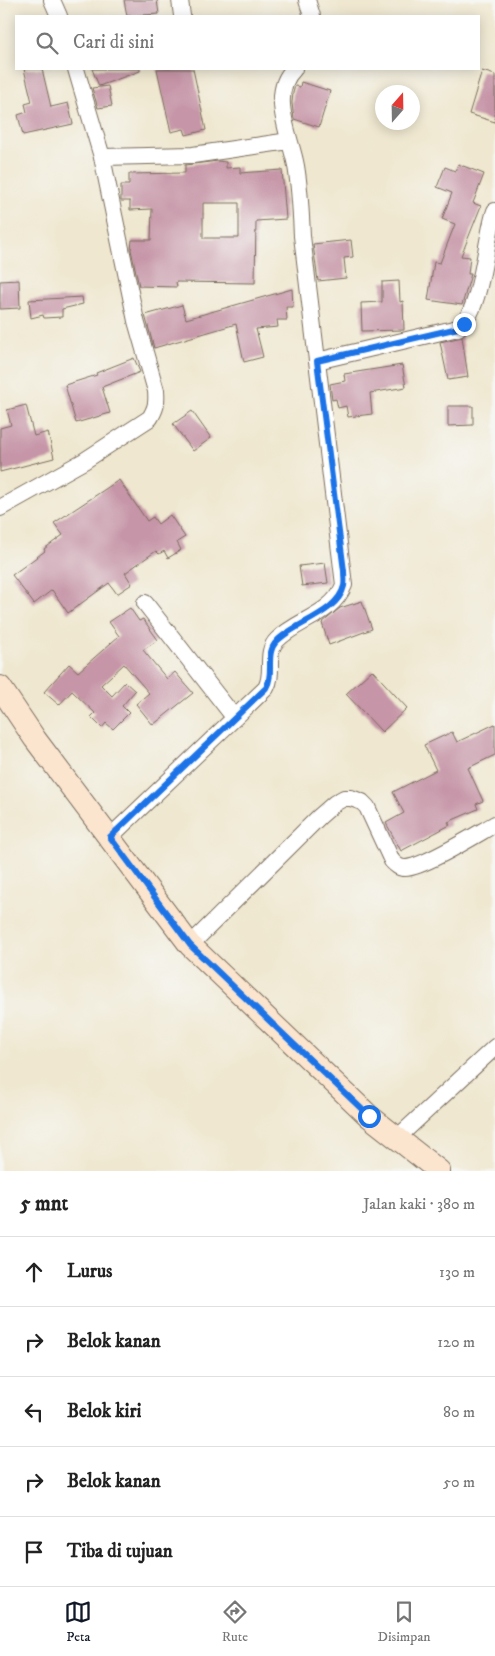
<!DOCTYPE html>
<html lang="id">
<head>
<meta charset="utf-8">
<style>
  body { margin:0; font-family:"IM FELL DW Pica",serif; background:#f6f6f6; color:#222 }
  .compass { position:absolute; left:375px; top:85px; width:45px; height:45px; border-radius:50%; background:#fff; box-shadow:0 2px 12px #0003; rotate:20deg }
  .stop { position:absolute; width:15px; height:15px; margin:-11px; border:4px solid #1a73e8; border-radius:50%; background:#fff }
  .stop.end { background:#1a73e8; border-color:#fff; box-shadow:0 1px 5px #0008 }
  .list { margin:0; padding:0; list-style:none }
  h2 { display:flex; justify-content:space-between; align-items:center; height:65px; margin:0; padding:0 20px; font-size:21px }
  h2 small { font-size:16px; font-weight:400; color:#767676 }
  .list li { display:grid; grid-template-columns:32px 1fr auto; gap:15px; align-items:center; box-sizing:border-box; height:70px; padding:0 20px; border-top:1px solid #e0e0e0 }
  .list b { display:block; font-size:19px; white-space:nowrap }
  .list em { font-size:16px; font-style:normal; color:#767676 }
  .icon { flex:none; width:28px; height:28px; fill:none; stroke:currentColor; stroke-width:2; stroke-linecap:round; stroke-linejoin:round }
  .map { position:relative; flex:none; width:495px; height:1171px; overflow:hidden }
  .search { position:absolute; background:#fff; box-shadow:0 2px 12px #0003; left:15px; right:15px; top:15px; height:55px; display:flex; align-items:center; gap:12px; box-sizing:border-box; padding:0 18px; border-radius:0px; color:#767676; font-size:19px }
  .sheet { height:415px; background:#fff }
  nav { display:flex; justify-content:space-around; align-items:center; box-sizing:border-box; height:70px; border-top:1px solid #e0e0e0; background:#fff; font-size:14px; color:#767676 }
  nav a { display:grid; justify-items:center; gap:2px }
  nav .on { color:#111827 }
  .map>svg:first-child { display:block }
  .building { fill:#c695a7; fill-rule:evenodd }
  .lines { fill:none; stroke-linecap:round; stroke-linejoin:round }
  .street-casing { stroke:#7a6c5c; stroke-width:18 }
  .secondary-casing { stroke:#7a6c5c; stroke-width:24 }
  .street { stroke:#fff; stroke-width:16 }
  .secondary { stroke:#fbe5cf; stroke-width:22 }
  .route { stroke:#1a73e8; stroke-width:6 }
</style>
</head>
<body>
<div class="map">
<svg width="495" height="1171" viewBox="0 0 495 1171">
  <rect width="100%" height="100%" fill="#f6f6f2"/>
  <filter id="ink" filterUnits="userSpaceOnUse"><feTurbulence type="fractalNoise" baseFrequency=".02" numOctaves="2"/><feDisplacementMap in="SourceGraphic" scale="10" xChannelSelector="R" yChannelSelector="G"/><feConvolveMatrix kernelMatrix="1 2 1 2 8 2 1 2 1" color-interpolation-filters="sRGB"/></filter>
  <filter id="wash" filterUnits="userSpaceOnUse"><feTurbulence type="fractalNoise" baseFrequency=".0096" numOctaves="4" result="noise"/><feDisplacementMap in="SourceGraphic" scale="20" xChannelSelector="R" yChannelSelector="G"/><feGaussianBlur stdDeviation="1.12" result="paint"/><feColorMatrix in="noise" values="0 0 0 0 0 0 0 0 0 0 0 0 0 0 0 0 0 1.4 0 .05"/><feComposite in="paint" operator="in"/></filter>
  <g filter="url(#wash)">
    <rect width="100%" height="100%" fill="#efe7cf"/>
    <g id="blocks">
      <g class="building">
        <path d="M124,0H157L159,14L127,16Z"/>
        <path d="M24,69H42L51,107L68,103L73,124L23,135L18,115L27,112L25,104L32,102Z"/>
        <path d="M92,69H140V71L99,86Z"/>
        <path d="M157,69H193L206,130L186,135L184,129L171,132Z"/>
        <path d="M482,71L495,75V122L469,114Z"/>
        <path d="M301,82L330,91L319,127L294,119L292,103L293,93L295,86L300,87Z"/>
        <path d="M108,86L112,106L98,108L92,88Z"/>
        <path d="M218,161L226,162V168L240,167V173L282,170L286,219L256,221L255,283L176,282L177,287L139,286L131,250L132,240H151L152,209L130,210V201H121V185H129V174L185,173V165ZM203,203H239V238H203Z"/>
        <path d="M458,164L484,174L473,203L481,206L461,256L470,257L468,274H471L462,305L428,300L434,262L440,263L455,224L442,219L452,193L437,187L445,167L455,171Z"/>
        <path d="M351,240L353,257L344,258L346,278L318,281L313,244Z"/>
        <path d="M19,280L20,308L0,309V281Z"/>
        <path d="M399,281L400,302L403,301L404,330L362,331L361,303L382,302V282Z"/>
        <path d="M292,289L293,307H286L287,320H277L278,327L256,329L263,357L244,362L236,324L154,348L145,315L182,305L186,319Z"/>
        <path d="M82,297L83,304L62,309V317L44,318L43,315L31,318L29,300Z"/>
        <path d="M462,337L468,377L448,380L440,342Z"/>
        <path d="M134,358L140,372L102,387L110,413L76,423L65,385L97,375L96,373Z"/>
        <path d="M402,365L406,387L370,393L372,414L348,417L346,406L338,408L336,399L332,400L330,384L345,381L344,374Z"/>
        <path d="M26,405L34,436L48,432L54,458L0,472V428L11,425L7,410Z"/>
        <path d="M448,406H473V425L448,426Z"/>
        <path d="M192,411L211,438L193,451L173,424Z"/>
        <path d="M119,480L147,521L153,517L158,524L170,515L185,537L177,542L181,550L168,558L164,551L159,554L156,551L125,573L132,584L117,594L109,583L68,613L52,590L34,604L12,575L45,551L44,549L63,535L54,523Z"/>
        <path d="M325,563L328,583L302,586L299,566Z"/>
        <path d="M362,601L372,629L329,645L322,623L340,608Z"/>
        <path d="M130,608L139,621L143,619L158,640L143,650L167,679L175,672L193,693L153,725L136,704L149,693L124,664L101,685L112,696L125,682L135,691L122,706L129,713L113,729L106,723L102,728L91,717L95,713L72,691L59,705L44,692L69,664L78,672L119,636L109,622Z"/>
        <path d="M372,670L407,708L382,732L346,694Z"/>
        <path d="M495,724V755L468,768L483,801L476,804L478,809L448,822L450,825L401,851L386,823L404,813L393,792L436,770L424,745L452,732L457,742Z"/>
      </g>
    </g>
  </g>
  <g filter="url(#ink)">
    <use href="#blocks" fill-opacity="0" stroke="#7a6c5c" stroke-width="1"/>
    <g class="lines">
      <g class="street-casing">
        <g id="street">
          <path d="M52,0L59,16"/>
          <path d="M180,0L182,16"/>
          <path d="M307,0L312,16"/>
          <path d="M102,157L193,155L289,141"/>
          <path d="M317,361L458,328C482,313 485,239 495,211"/>
          <path d="M0,508L84,461L150,418C156,408 157,403 156,391L136,321L102,157L76,69"/>
          <path d="M145,603L234,717"/>
          <path d="M110,837L266,688C275,672 264,653 277,640C298,619 332,615 344,585L302,236C301,213 300,189 296,166C291,137 268,94 294,69"/>
          <path d="M190,945L319,817L335,803L344,798H351L362,802L367,807L392,861C396,865 399,868 405,868C423,868 477,834 495,824"/>
          <path d="M397,1138L495,1047"/>
        </g>
      </g>
      <g class="secondary-casing">
        <path id="secondary" d="M0,687L35,739L190,945L369,1116L439,1171"/>
      </g>
      <use href="#street" class="street"/>
      <use href="#secondary" class="secondary"/>
    </g>
  </g>
  <g class="lines" filter="url(#ink)">
    <path class="route" d="M369,1116L190,945L110,837L266,688C275,673 264,654 277,641C294,623 338,613 344,586C345,582 344,576 344,571L317,361L458,328L464,324"/>
  </g>
</svg>
<svg class="compass" viewBox="-18 -18 36 36"><path d="M0-13l5 13h-10z" fill="#e53935"/><path d="M0 13l5-13h-10z" fill="#767676"/></svg>
<div class="stop" style="left:369px;top:1116px"></div>
<div class="stop end" style="left:464px;top:324px"></div>
<div class="search"><svg class="icon" aria-label="search" viewBox="0 0 24 24"><circle cx="10" cy="10" r="6"/><path d="M15 15l6 6"/></svg>Cari di sini</div>
</div>
<section class="sheet">
<h2>5 mnt<small>Jalan kaki · 380 m</small></h2>
<ul class="list">
<li><svg class="icon" aria-label="ahead" viewBox="0 0 24 24"><path d="M12 20V5M6 11l6-6 6 6"/></svg><div><b>Lurus</b></div><em>130 m</em></li>
<li><svg class="icon" aria-label="right" viewBox="0 0 24 24"><path d="M7 20v-9h11M14 6l5 5-5 5"/></svg><div><b>Belok kanan</b></div><em>120 m</em></li>
<li><svg class="icon" aria-label="left" viewBox="0 0 24 24"><path d="M17 20v-9H6M10 6l-5 5 5 5"/></svg><div><b>Belok kiri</b></div><em>80 m</em></li>
<li><svg class="icon" aria-label="right" viewBox="0 0 24 24"><path d="M7 20v-9h11M14 6l5 5-5 5"/></svg><div><b>Belok kanan</b></div><em>50 m</em></li>
<li><svg class="icon" aria-label="arrive" viewBox="0 0 24 24"><path d="M6 21V4h12l-3 4 3 4H6"/></svg><div><b>Tiba di tujuan</b></div></li>
</ul>
</section>
<nav>
<a class="on"><svg class="icon" aria-label="map" viewBox="0 0 24 24"><path d="M3 6l6-2 6 2 6-2v14l-6 2-6-2-6 2zM9 4v14M15 6v14"/></svg>Peta</a>
<a><svg class="icon" aria-label="directions" viewBox="0 0 24 24"><path d="M12 3l9 9-9 9-9-9zM9 14v-3h6M13 9l2 2-2 2"/></svg>Rute</a>
<a><svg class="icon" aria-label="saved" viewBox="0 0 24 24"><path d="M7 4h10v16l-5-4-5 4z"/></svg>Disimpan</a>
</nav>
</body>
</html>
